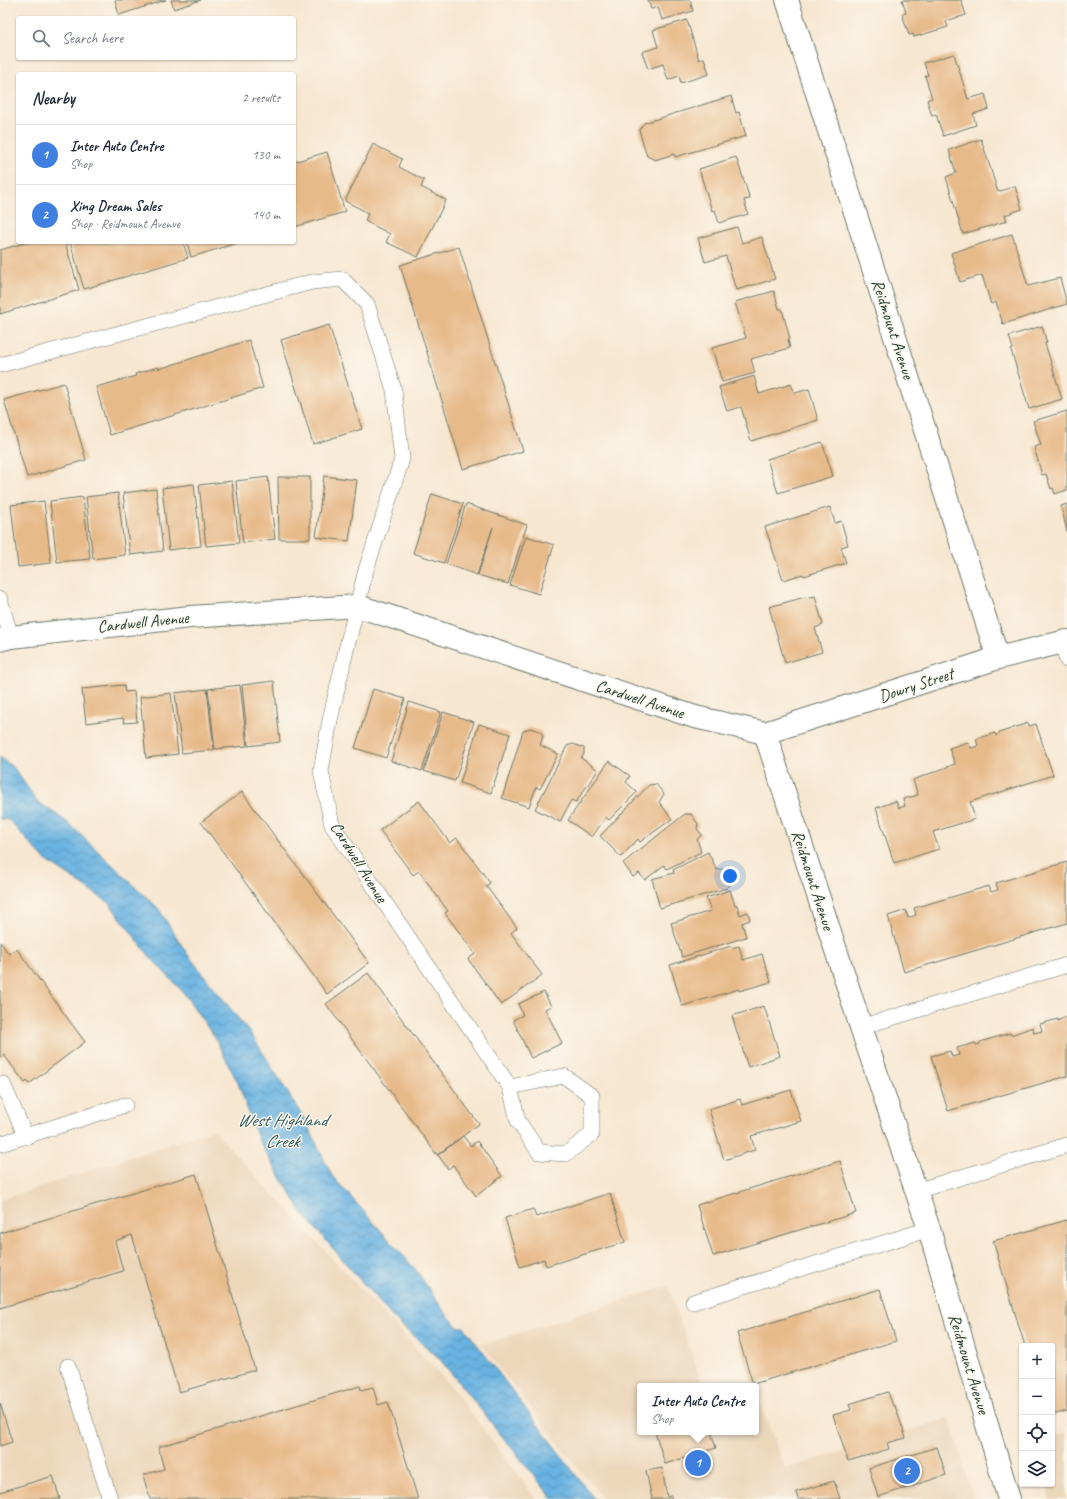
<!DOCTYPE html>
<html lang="en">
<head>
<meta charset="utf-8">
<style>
  body { margin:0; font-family:Caveat,sans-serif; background:#f6f6f7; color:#1f2937 }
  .controls { position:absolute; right:12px; bottom:12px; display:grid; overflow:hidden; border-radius:4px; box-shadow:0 1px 3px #0004 }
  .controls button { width:36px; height:36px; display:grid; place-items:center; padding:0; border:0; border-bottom:1px solid #e0e1e3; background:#fff; color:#1f2937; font:20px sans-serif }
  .you { position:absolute; left:730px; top:876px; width:14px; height:14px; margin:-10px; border:3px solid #fff; border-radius:50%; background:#1a73e8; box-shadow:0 0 0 6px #1a73e833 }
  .badge { display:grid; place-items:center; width:26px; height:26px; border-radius:50%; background:#b5179e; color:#fff; font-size:13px; font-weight:700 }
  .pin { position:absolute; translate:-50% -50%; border:2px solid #fff; box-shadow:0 1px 4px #0006 }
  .popup { position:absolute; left:637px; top:1383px; width:122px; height:52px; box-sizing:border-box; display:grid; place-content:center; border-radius:4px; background:#fff; filter:drop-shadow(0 1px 3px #0005); font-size:13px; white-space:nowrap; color:#747a83 }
  .popup b { font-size:15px; color:#1f2937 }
  .popup::after { content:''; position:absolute; left:50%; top:100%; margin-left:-8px; border:8px solid transparent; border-top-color:#fff }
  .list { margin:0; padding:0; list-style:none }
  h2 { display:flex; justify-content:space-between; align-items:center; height:52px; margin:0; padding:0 16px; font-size:17px }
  h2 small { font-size:13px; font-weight:400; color:#747a83 }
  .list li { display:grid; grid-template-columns:26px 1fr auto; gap:12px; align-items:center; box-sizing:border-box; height:60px; padding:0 16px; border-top:1px solid #e0e1e3 }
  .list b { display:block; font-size:15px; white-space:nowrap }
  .list p { margin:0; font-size:13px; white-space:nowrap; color:#747a83 }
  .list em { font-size:13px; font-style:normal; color:#747a83 }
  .icon { flex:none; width:22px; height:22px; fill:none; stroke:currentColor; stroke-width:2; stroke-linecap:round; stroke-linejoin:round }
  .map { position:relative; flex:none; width:1067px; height:1499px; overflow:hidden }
  .search { position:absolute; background:#fff; box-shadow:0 1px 3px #0004; left:16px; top:16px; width:280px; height:44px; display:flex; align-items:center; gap:10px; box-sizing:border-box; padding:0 14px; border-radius:4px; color:#747a83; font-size:15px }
  .panel { position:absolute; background:#fff; box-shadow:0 1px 3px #0004; left:16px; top:72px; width:280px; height:172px; border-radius:4px }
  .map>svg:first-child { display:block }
  .built { fill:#edd7bb }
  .water { fill:url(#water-waves); stroke:#44788a }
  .building { fill:#e7ba89 }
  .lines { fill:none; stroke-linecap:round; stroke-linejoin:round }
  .service-casing { stroke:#6b786b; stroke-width:16 }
  .minor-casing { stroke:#6b786b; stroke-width:24 }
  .service { stroke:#fff; stroke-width:15 }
  .minor { stroke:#fff; stroke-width:22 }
  .labels { text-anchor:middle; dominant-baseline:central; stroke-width:3; stroke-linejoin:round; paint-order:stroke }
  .street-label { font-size:17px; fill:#1f3d34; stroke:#fbf7ec }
  .water-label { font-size:18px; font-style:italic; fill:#325a5f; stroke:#fbf7ec }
</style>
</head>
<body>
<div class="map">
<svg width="1067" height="1499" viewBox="0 0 1067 1499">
  <defs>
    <pattern id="water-waves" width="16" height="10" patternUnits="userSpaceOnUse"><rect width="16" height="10" fill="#69b2e1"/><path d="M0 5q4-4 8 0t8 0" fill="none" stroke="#5692b7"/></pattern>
  </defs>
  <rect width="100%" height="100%" fill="#fbf7ec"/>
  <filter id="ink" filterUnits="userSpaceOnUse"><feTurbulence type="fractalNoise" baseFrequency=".025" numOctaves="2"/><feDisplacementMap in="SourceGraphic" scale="8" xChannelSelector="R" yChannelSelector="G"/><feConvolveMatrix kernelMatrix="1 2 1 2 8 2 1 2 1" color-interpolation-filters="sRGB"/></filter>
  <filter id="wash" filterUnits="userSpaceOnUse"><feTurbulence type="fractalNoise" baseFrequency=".012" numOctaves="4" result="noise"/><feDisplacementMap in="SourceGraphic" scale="16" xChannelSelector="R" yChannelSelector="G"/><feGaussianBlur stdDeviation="0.9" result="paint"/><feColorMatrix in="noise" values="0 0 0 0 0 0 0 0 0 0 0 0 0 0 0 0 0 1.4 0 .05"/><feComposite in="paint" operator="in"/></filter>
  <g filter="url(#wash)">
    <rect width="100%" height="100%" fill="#f7e7d1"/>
    <g class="built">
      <path d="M213,1130L450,1385L536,1499H0V1200Z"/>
      <path d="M668,1286L703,1386H640V1432H756V1406L761,1405L785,1469L949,1418L974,1499H603L481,1345Z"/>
      <path d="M1067,1433V1499H1051L1046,1484H1052V1437Z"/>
    </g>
    <path class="water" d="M0,757L14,768L37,801L67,822L158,908L188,955L253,1037L306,1122L332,1176L416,1270L443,1310L458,1327H464L594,1499H553L438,1357L395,1320L303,1214L259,1141L238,1083L215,1038L183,992L150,957L109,903L44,859L9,820L0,819Z"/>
    <g id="blocks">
      <g class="building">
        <path d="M115,0H166L119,15Z"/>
        <path d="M171,0H201L174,9Z"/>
        <path d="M648,0H690L693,11L662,20L658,7L651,9Z"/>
        <path d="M902,0H961L966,15L946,21L948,27L914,37L913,34L909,35L902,14L906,13Z"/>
        <path d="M687,20L699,60L704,58L709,74L681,83L679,76L668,80L663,64L648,69L642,52L658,47L653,30Z"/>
        <path d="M954,54L968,99L985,94L989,109L973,114L976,125L943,136L936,114L932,116L927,100L932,98L925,76L928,75L924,63Z"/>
        <path d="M731,96L736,113L739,112L746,136L675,157L674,154L655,160L647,156L639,130L644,123Z"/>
        <path d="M981,139L998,192L1015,186L1022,209L1005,215L1007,221L963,234L946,177L956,173L949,150Z"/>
        <path d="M373,144L402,159L399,167L424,180L421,187L446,200L418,257L386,242L390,234L365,221L368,213L345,201Z"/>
        <path d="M327,152L345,212L294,227V162Z"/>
        <path d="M736,157L750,199L744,200L748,214L719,223L715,210L712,211L699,169Z"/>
        <path d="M737,227L742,243L762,237L775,279L736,290L726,256L705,262L698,238Z"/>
        <path d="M1012,234L1028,286L1060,278L1067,304L1003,324L996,302L991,304L982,275L960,282L951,253Z"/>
        <path d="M28,242H65L79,290L0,314V250Z"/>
        <path d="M70,242H183L188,258L84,289Z"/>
        <path d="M187,242H241L191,257Z"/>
        <path d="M459,247L523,451L463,469L400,265Z"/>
        <path d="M774,291L779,309H782L790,339H788L790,348L751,359L755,373L722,382L712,348L746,338L735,302Z"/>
        <path d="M329,325L362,429L313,444L281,340Z"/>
        <path d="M1042,326L1047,343H1045L1062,399L1029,409L1011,350L1013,349L1009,336Z"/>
        <path d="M249,340L263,388L110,435L96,387L136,376L135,374L158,367L159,369Z"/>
        <path d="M754,376L759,394L791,384L795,393L809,389L818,420L751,441L741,407L727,411L719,387Z"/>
        <path d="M64,383L86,460L27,477L4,400Z"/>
        <path d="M1067,411V490L1055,494L1053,488L1051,489L1046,474L1042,475L1034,447L1041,445L1033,421Z"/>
        <path d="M822,442L833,476L778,493L767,459Z"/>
        <path d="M324,476L357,480L349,541L316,537Z"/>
        <path d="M268,477L275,539L243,543L236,481Z"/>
        <path d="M278,477H310V539H279Z"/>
        <path d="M232,481L239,543L206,546L199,485Z"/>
        <path d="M194,484L201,546L169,550L162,488Z"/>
        <path d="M156,489L163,551L130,555L123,493Z"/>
        <path d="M118,493L125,555L93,559L86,497Z"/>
        <path d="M432,494L463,504L444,563L413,553Z"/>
        <path d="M83,497L90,559L57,562L50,501Z"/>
        <path d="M44,501L51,563L18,567L11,505Z"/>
        <path d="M466,504L527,525L508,584L478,575L493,527L477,575L446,564Z"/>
        <path d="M1067,504V532L1061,506Z"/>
        <path d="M830,507L835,523L841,521L848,545L841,547L846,563L804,576L803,574L783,580L765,527Z"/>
        <path d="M526,536L554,545L539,594L510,585Z"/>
        <path d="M815,596L823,625L815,628L822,652L785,663L769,607L805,597V598Z"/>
        <path d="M274,681L280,742L248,746L242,685Z"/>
        <path d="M124,685L125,692L134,691L137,722L124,723L123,718L86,723L82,689Z"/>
        <path d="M240,685L247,746L215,749L208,689Z"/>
        <path d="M207,689L214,750L182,753L175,693Z"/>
        <path d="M373,689L405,699L386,758L355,748Z"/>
        <path d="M171,693L178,754L146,758L140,697Z"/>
        <path d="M409,702L441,712L422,771L391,761Z"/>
        <path d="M443,712L474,722L455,781L424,771Z"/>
        <path d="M1028,723L1029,726L1036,724L1053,775L970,802L975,819L933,832L939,849L894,863L876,808L896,801L899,808L905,806L903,799L918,795L913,780L955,764L949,748L968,742L971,748L978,746L976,739L995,733L996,736L999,733Z"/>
        <path d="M479,724L510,734L491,793L460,783Z"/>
        <path d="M530,728L540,731L543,736L540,745L558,754L540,789L536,787L529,807L502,798L523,731Z"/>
        <path d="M573,744L584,748V754L581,758L598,770L576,802L571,800L560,822L535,809L567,746Z"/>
        <path d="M609,761L630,776L626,782L637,792L609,820L606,817L592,837L568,820Z"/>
        <path d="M656,784L664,794L659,802L672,819L640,842L638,839L621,857L600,836L649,785Z"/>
        <path d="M242,792L369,963L327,994L201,822Z"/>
        <path d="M419,801L450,843L457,838L490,883L486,886L517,928L511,933L542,975L501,1005L468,959L475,954L445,913L448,911L419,871L413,875L380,830Z"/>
        <path d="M685,814H691L698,824L697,829L702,835L697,839L701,852L667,869L664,865L645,880L639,873L633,877L623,863Z"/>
        <path d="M708,852L717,870L722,869L728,871L732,883L727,888L660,908L652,879L674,873L673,870Z"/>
        <path d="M1067,862V923L904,972L888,916L906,910L908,918L916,915L914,908L989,886L991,892L998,890L996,883Z"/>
        <path d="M730,890L735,905H737L740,915L748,912L750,920L742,923L746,937L682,957L671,923L711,911L706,898Z"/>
        <path d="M0,942L9,954L16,948L85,1042L29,1084L27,1081L25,1083L4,1055L0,1058Z"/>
        <path d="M731,946L732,948L739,946L743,960L762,954L771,982L739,991V989L682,1006L670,965Z"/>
        <path d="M368,973L479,1124L437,1155L326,1004Z"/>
        <path d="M544,992L551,1006L545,1009L562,1043L531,1058L513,1020L523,1015L518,1004Z"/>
        <path d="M764,1006L780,1056L748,1067L732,1016Z"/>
        <path d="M1067,1016V1076L948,1111L931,1056L950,1051L952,1057L959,1055L957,1048L975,1043L976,1045L980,1044V1042L1010,1033L1011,1035L1033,1027L1034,1033L1042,1031L1040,1024L1058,1019V1021Z"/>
        <path d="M791,1090L801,1121L751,1136L755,1150L724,1160L709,1109L740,1099L742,1105Z"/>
        <path d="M463,1136L471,1146L477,1141L502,1176L476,1196L453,1165L448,1169L438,1155Z"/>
        <path d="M840,1161L856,1213L713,1256L697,1205Z"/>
        <path d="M196,1174L255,1370L179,1392L132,1235L115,1241L123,1271L0,1308V1233Z"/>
        <path d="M610,1193L625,1242L546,1266L544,1259L520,1267L505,1218L533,1209L536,1217Z"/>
        <path d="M1067,1220V1411L1052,1415V1346H1025L993,1241Z"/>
        <path d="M880,1289L896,1341L753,1384L737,1333Z"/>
        <path d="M360,1386L361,1390L373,1387L378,1405L388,1402L418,1499H150L143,1475L164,1469L158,1447Z"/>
        <path d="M888,1392L893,1406H895L906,1438L887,1443L889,1449L848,1461L833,1415L851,1410L849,1404Z"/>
        <path d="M0,1403L12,1442L0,1446Z"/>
        <path d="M655,1432H711L716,1448L665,1464Z"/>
        <path d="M937,1447L946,1475L878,1497L869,1468Z"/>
        <path d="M662,1468L667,1497L671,1496L672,1499H652L646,1471Z"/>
        <path d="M53,1476L60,1499H0V1492Z"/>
        <path d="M834,1481L840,1499H798L796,1492Z"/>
      </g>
    </g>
  </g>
  <g filter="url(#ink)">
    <use href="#blocks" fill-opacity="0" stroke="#6b786b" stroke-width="1"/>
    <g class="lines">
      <g class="service-casing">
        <g id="service">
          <path d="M0,365L312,282L342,279L367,304L394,390L402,459L366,570L347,646L330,720L321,771L332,825L510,1087L518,1121L539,1152L566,1154L592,1134V1096L564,1076L510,1087"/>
          <path d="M0,599L11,637"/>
          <path d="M1062,642L1067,660"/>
          <path d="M861,1027L1067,965"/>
          <path d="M3,1084L26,1137"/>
          <path d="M0,1144L125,1105"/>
          <path d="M916,1191L1067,1145"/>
          <path d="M693,1302L929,1229"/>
          <path d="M68,1366L110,1499"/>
        </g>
      </g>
      <g class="minor-casing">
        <g id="minor">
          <path d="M787,0L998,658"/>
          <path d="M0,640L11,637L190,617L358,606L695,717L765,733"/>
          <path d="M765,733L861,1027L929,1229L1009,1499"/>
          <path d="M765,733L998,658L1067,641"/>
        </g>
      </g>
      <use href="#service" class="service"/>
      <use href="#minor" class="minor"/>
    </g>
  </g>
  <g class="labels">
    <g class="street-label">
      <text transform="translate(893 329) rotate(72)">Reidmount Avenue</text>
      <text transform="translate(143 622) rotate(-6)">Cardwell Avenue</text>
      <text transform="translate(916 685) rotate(-18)">Dowry Street</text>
      <text transform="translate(640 699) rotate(18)">Cardwell Avenue</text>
      <text transform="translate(359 862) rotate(58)">Cardwell Avenue</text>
      <text transform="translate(813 880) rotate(72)">Reidmount Avenue</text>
      <text transform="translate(969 1364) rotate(73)">Reidmount Avenue</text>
    </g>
    <g class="water-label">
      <text x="282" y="1120">West Highland<tspan x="282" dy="21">Creek</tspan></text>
    </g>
  </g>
</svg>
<div class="controls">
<button>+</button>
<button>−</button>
<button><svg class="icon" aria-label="locate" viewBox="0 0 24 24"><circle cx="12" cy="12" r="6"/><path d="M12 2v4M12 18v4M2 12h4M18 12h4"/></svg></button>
<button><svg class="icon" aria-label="layers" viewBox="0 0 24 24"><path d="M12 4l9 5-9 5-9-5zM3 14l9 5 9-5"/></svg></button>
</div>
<div class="you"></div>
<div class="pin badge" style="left:698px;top:1463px;background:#3f7fe0">1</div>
<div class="popup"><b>Inter Auto Centre</b>Shop</div>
<div class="pin badge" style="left:907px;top:1471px;background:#3f7fe0">2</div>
<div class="search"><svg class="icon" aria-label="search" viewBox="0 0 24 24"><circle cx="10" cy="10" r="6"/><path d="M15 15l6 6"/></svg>Search here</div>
<section class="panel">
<h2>Nearby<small>2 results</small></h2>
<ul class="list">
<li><span class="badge" style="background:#3f7fe0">1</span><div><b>Inter Auto Centre</b><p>Shop</p></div><em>130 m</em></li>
<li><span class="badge" style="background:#3f7fe0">2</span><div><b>Xing Dream Sales</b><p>Shop · Reidmount Avenue</p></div><em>140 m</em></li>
</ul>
</section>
</div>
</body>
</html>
